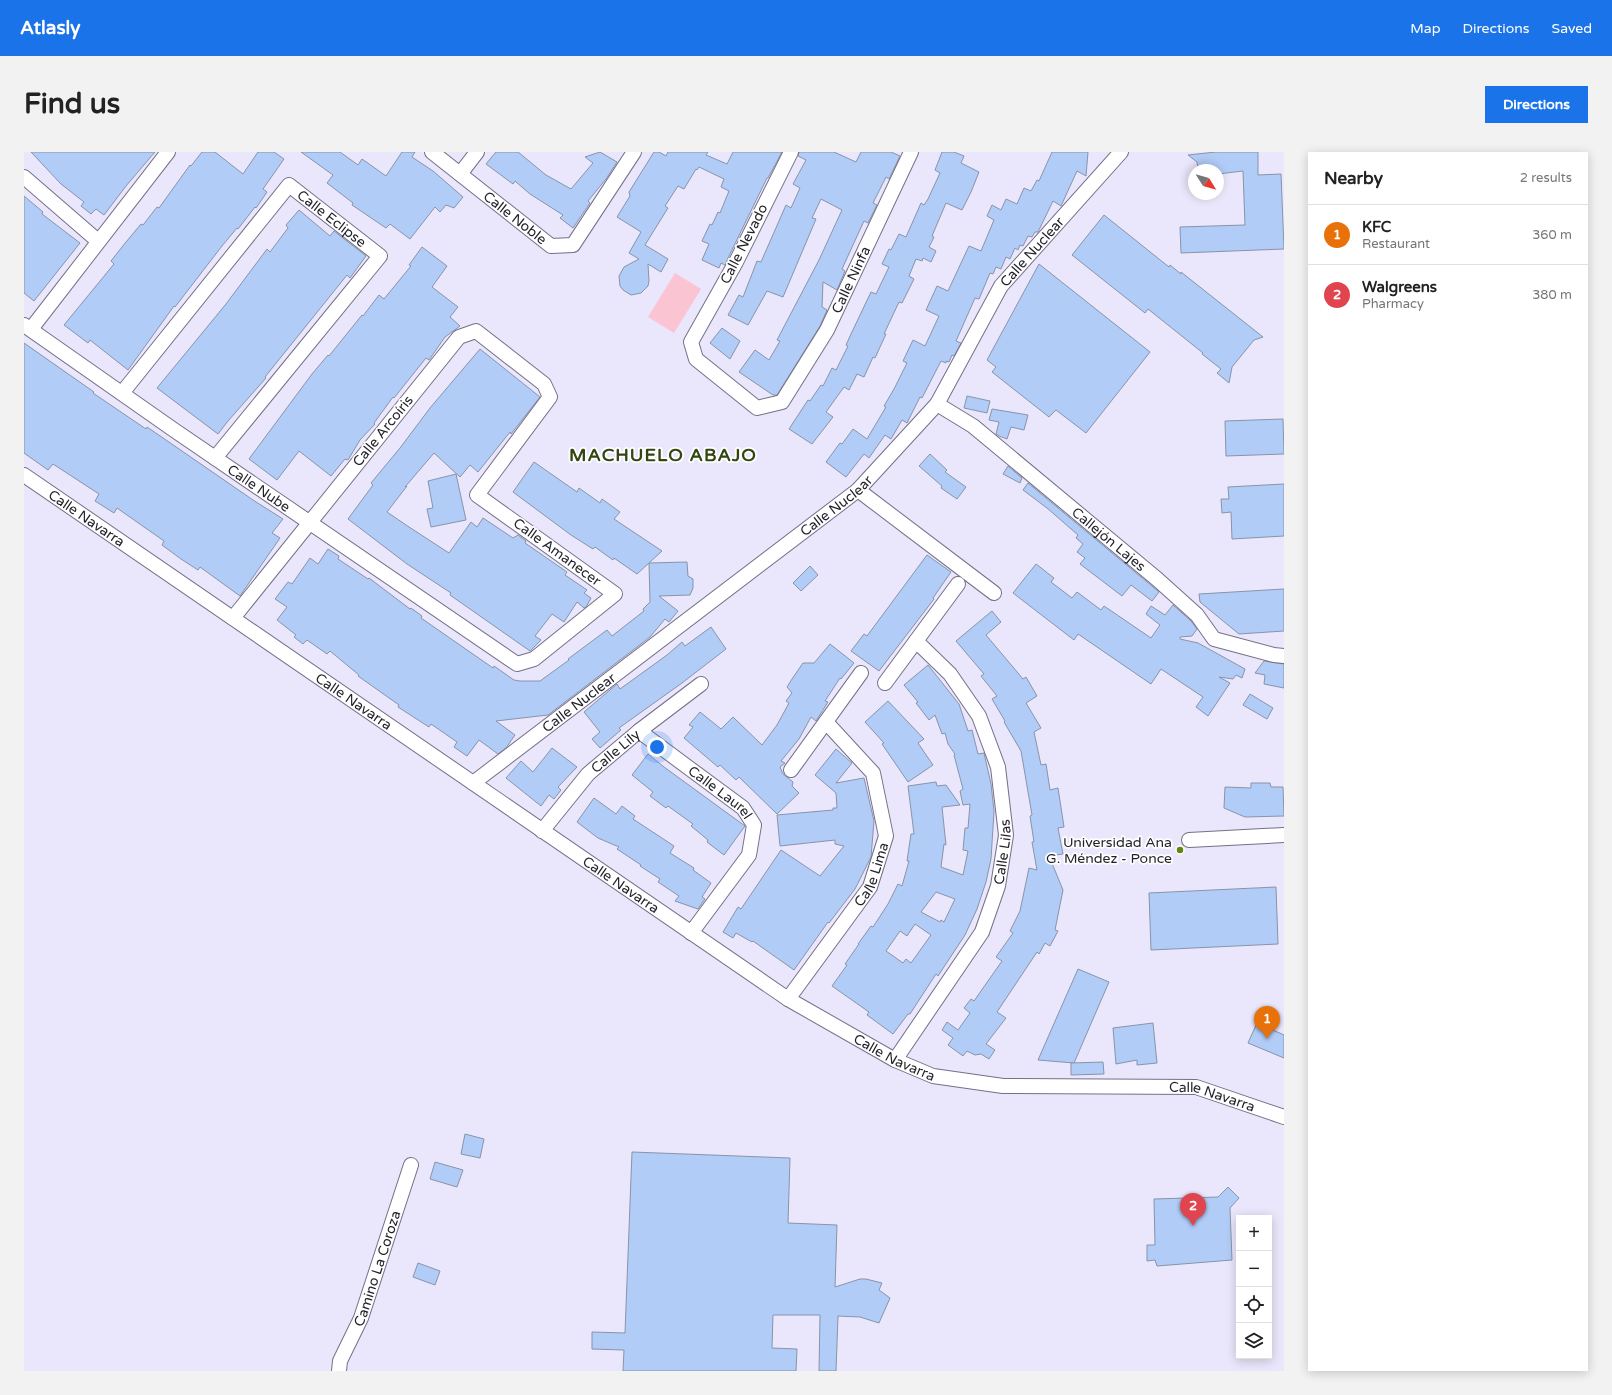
<!DOCTYPE html>
<html lang="en">
<head>
<meta charset="utf-8">
<style>
  body { margin:0; font-family:"Varela Round",sans-serif; background:#f2f2f2; color:#222 }
  .controls { position:absolute; right:12px; bottom:12px; display:grid; overflow:hidden; border-radius:0px; box-shadow:0 2px 10px #0003 }
  .controls button { width:36px; height:36px; display:grid; place-items:center; padding:0; border:0; border-bottom:1px solid #e0e0e0; background:#fff; color:#222; font:20px sans-serif }
  .compass { position:absolute; left:1164px; top:12px; width:36px; height:36px; border-radius:50%; background:#fff; box-shadow:0 2px 10px #0003; rotate:127deg }
  .you { position:absolute; left:633px; top:595px; width:14px; height:14px; margin:-10px; border:3px solid #fff; border-radius:50%; background:#1a73e8; box-shadow:0 0 0 6px #1a73e833 }
  .badge { display:grid; place-items:center; width:26px; height:26px; border-radius:50%; background:#1a73e8; color:#fff; font-size:13px; font-weight:700 }
  .pin { position:absolute; translate:-50% -33px; filter:drop-shadow(0 1px 2px #0008) }
  .pin::after { content:''; position:absolute; top:21px; width:14px; height:12px; background:inherit; clip-path:polygon(0 0,100% 0,50% 100%) }
  .list { margin:0; padding:0; list-style:none }
  h2 { display:flex; justify-content:space-between; align-items:center; height:52px; margin:0; padding:0 16px; font-size:17px }
  h2 small { font-size:13px; font-weight:400; color:#767676 }
  .list li { display:grid; grid-template-columns:26px 1fr auto; gap:12px; align-items:center; box-sizing:border-box; height:60px; padding:0 16px; border-top:1px solid #e0e0e0 }
  .list b { display:block; font-size:15px; white-space:nowrap }
  .list p { margin:0; font-size:13px; white-space:nowrap; color:#767676 }
  .list em { font-size:13px; font-style:normal; color:#767676 }
  .icon { flex:none; width:22px; height:22px; fill:none; stroke:currentColor; stroke-width:2; stroke-linecap:round; stroke-linejoin:round }
  .map { position:relative; flex:none; width:1260px; height:1219px; overflow:hidden; border-radius:0px }
  header { display:flex; align-items:center; gap:24px; box-sizing:border-box; height:56px; padding:0 20px; background:#1a73e8; color:#fff }
  header strong { font-size:19px }
  nav { display:flex; gap:22px; margin-inline-start:auto; font-size:14px }
  .intro { display:flex; align-items:center; justify-content:space-between; box-sizing:border-box; height:96px; padding:0 24px }
  h1 { margin:0; font-size:28px }
  .button { padding:10px 18px; border-radius:0px; background:#1a73e8; color:#fff; font-size:14px; font-weight:700 }
  main { display:flex; gap:24px; padding:0 24px }
  aside { flex:1; background:#fff; border-radius:0px; box-shadow:0 2px 10px #0003 }
  .map>svg:first-child { display:block }
  .green { fill:#fbc4d3 }
  .building { fill:#b2ccf8; stroke:#8794aa; fill-rule:evenodd }
  .lines { fill:none; stroke-linecap:round; stroke-linejoin:round }
  .street-casing { stroke:#747087; stroke-width:16 }
  .street { stroke:#fff; stroke-width:14 }
  .poi-dot { fill:#608810; stroke:#fff; stroke-width:1.5 }
  .labels { text-anchor:middle; dominant-baseline:central; stroke-width:3.5; stroke-linejoin:round; paint-order:stroke }
  .street-label { font-size:14px; fill:#211f28; stroke:#fff }
  .poi-label { font-size:14px; fill:#211f28; stroke:#fff; text-anchor:end }
  .district-label { font-size:18px; font-weight:bold; letter-spacing:1px; fill:#334612; stroke:#fff }
</style>
</head>
<body>
<header>
<strong>Atlasly</strong>
<nav><a>Map</a><a>Directions</a><a>Saved</a></nav>
</header>
<div class="intro"><h1>Find us</h1><a class="button">Directions</a></div>
<main>
<div class="map">
<svg width="1260" height="1219" viewBox="0 0 1260 1219">
  <rect width="100%" height="100%" fill="#eae6fb"/>
  <path class="green" d="M651,121L677,137L650,181L624,165Z"/>
  <g class="building">
    <path d="M7,0H131L102,34L80,63L72,57L67,62L57,54L60,50L37,32Z"/>
    <path d="M178,0H191L219,22L234,0H250L260,7L239,37L243,40L232,56L231,55L214,77L213,76L198,94L151,155L150,154L104,218L66,188L64,191L40,173L90,112L87,109L102,90L117,72L119,73L133,55L135,56L166,13L167,14Z"/>
    <path d="M277,0H316L334,13L338,7L362,24L378,0H391L388,5L409,19L439,45L430,56L422,53L416,60L411,55L386,87L366,72L362,76L328,53L329,51L303,31L309,23Z"/>
    <path d="M472,0H494L522,23L547,37L569,11L561,5L576,0L593,10L582,27L564,49L566,51L549,76L536,66L539,63L506,42L491,29L489,32L462,12Z"/>
    <path d="M630,0H635L642,4L644,0H684L682,3L703,12L709,0H758L744,26H743L704,106L701,113L697,111L695,116L678,108L685,92L678,89L686,72L688,73L694,60L696,61L705,39L697,35L700,27L675,15L673,18L672,17L660,37L654,34L641,54L644,56L621,93L644,107L637,120L624,112L625,129L624,134L617,141L607,143L599,138L596,134L595,124L600,115L615,107L605,101L617,80L593,65L606,44L605,40Z"/>
    <path d="M775,0H810L832,10L837,0H867L876,4L865,27L862,25L849,51L853,53L844,71L840,69L818,117L821,119L813,138L799,130L798,155L803,158L796,174L753,243H749L715,220L731,198L745,208L756,189L753,188L795,108L818,58L797,47L788,66L792,67L759,145L743,139L724,173L704,163L715,143L719,145L733,109L737,110L762,53L767,56L776,36L769,32L782,8L774,4Z"/>
    <path d="M918,0H930L940,4L937,11L955,20L947,40L938,58L922,51L908,84L910,85L905,95L912,99L907,110L899,106L898,109L892,107L885,124L890,127L878,151L875,150L860,182H862L851,206L849,205L840,225L833,222L825,238L820,235L802,260L809,265L788,292L765,277L784,248L786,249L797,233L799,234L808,216L812,218L824,194L822,193L827,182L847,140L852,142L865,115L858,112L865,97L867,98L875,82L882,85L897,51L900,53L904,47L916,21L911,18Z"/>
    <path d="M1028,0H1064L1062,24L1053,19L1037,54L1029,49L1014,80H1011L1008,85L1004,84L999,94L996,93L994,98L991,96L986,107L982,105L977,117L972,115L969,122L966,121L955,147L951,146L932,189L937,191L930,204L928,203L925,210L922,209V211L917,209L898,246L896,245L883,271L878,268L867,287L861,283L845,306L840,302L822,325L802,310L816,291L818,292L829,277L843,287L862,255L860,254L870,237L883,211L879,209L889,188L901,194L915,164L902,158L913,134L924,139L945,94L957,99L970,68L963,64L968,53L977,58L982,47L993,52L1000,36L1007,39L1013,28L1015,29Z"/>
    <path d="M1192,0H1234V23L1257,22L1260,97L1157,101L1156,75L1221,73L1219,19L1194,22V18H1174L1173,10L1164,3Z"/>
    <path d="M0,44L19,60L18,62L56,91L10,149L0,141Z"/>
    <path d="M275,58L306,84L310,79L342,104L326,126L323,123L241,225L242,226L204,269L194,282L133,236L202,152L243,97L246,100L264,76L262,73Z"/>
    <path d="M1080,63L1145,115L1146,113L1157,122V120L1239,185L1230,188L1208,215L1205,231L1193,221L1197,217L1178,202L1179,201L1124,157L1121,161L1048,103Z"/>
    <path d="M398,95L423,114L408,135L434,155L426,165L436,174L421,185L405,208L402,206L370,246L369,245L350,271L351,272L336,288L324,308L321,307L307,324L275,299L253,328L225,307L288,222L304,203L305,204L338,163L339,164L355,143L360,147L387,114L385,113Z"/>
    <path d="M1015,112L1126,200L1062,281L1032,258L1025,265L968,220L972,215L963,208Z"/>
    <path d="M698,176L716,189L706,207L686,191Z"/>
    <path d="M0,191L70,240L69,241L122,277L123,275L142,288L229,348L259,367L248,381L256,386L216,444L176,415L174,418L157,407L138,393L140,389L93,356L90,361L71,349L75,342L29,312L24,318L0,301Z"/>
    <path d="M456,197L516,245L487,282L486,280L454,320L446,313L436,325L410,301L381,335L383,334L363,360L382,373L425,401L447,370L453,375L459,366L489,386L494,383L502,389L501,391L543,420L541,423L563,438L560,441L567,446L562,455L560,456L553,450L540,470L528,462L511,484L517,488L506,499L426,443L427,441L383,412L324,367L349,333L347,331L376,296L406,256Z"/>
    <path d="M943,244L966,249L963,261L940,256Z"/>
    <path d="M968,257L1004,263L1000,278L987,275L983,287L975,284L972,282L975,270L965,268Z"/>
    <path d="M1259,267L1260,302L1202,304L1201,269Z"/>
    <path d="M906,302L923,318L921,320L942,335L933,347L917,336L918,334L895,314Z"/>
    <path d="M510,310L553,340L555,336L576,351L578,347L596,360L590,367L638,399L613,422L590,406L589,408L571,395L569,397L547,383L489,340Z"/>
    <path d="M984,314L998,326L996,331L979,322Z"/>
    <path d="M432,322L442,368L407,375L403,357L409,356L404,329Z"/>
    <path d="M1004,331L1135,440L1128,449L1107,433L1098,444L1056,412L1061,406L1053,400L1059,392L1052,386L1054,383L1023,356L999,338Z"/>
    <path d="M1260,332V384L1208,387L1207,360L1198,361L1197,347H1205L1204,335Z"/>
    <path d="M304,397L315,404L314,407L344,427L345,426L386,457L387,456L398,464L397,466L469,516L470,514L490,528L496,529H516L545,508L544,507L583,478L588,484L620,459L619,457L626,450L625,411L663,410L664,424L669,427V436L666,443L635,444L654,459L645,470L641,467L626,485L524,563L472,569L491,583L482,596L474,602L455,588L443,604L430,595L433,590L407,572L405,575L374,555L375,553L334,524L335,523L306,499L303,502L283,488L279,492L270,485L272,483L253,468L263,455L251,447L264,430L268,432L286,406L294,412Z"/>
    <path d="M903,403L927,420L909,446L910,447L855,519L827,499L840,482L843,484Z"/>
    <path d="M1012,412L1030,426L1027,430L1048,446L1053,440L1077,458L1080,454L1127,486L1136,473L1122,462L1127,454L1141,463L1149,453L1167,469L1173,477L1168,484L1156,485V487L1174,491L1221,517L1218,526L1212,523L1209,527L1195,525L1206,531L1184,564L1172,555L1179,545L1137,517L1127,532L1054,482L1050,488L989,441Z"/>
    <path d="M786,414L794,423L777,439L769,431Z"/>
    <path d="M1260,437V479L1215,482L1176,450L1175,442Z"/>
    <path d="M968,459L977,470L962,483L999,527L1002,525L1013,544L1002,551L1017,576L1010,580L1017,613L1022,612L1026,638L1034,636L1040,675L1034,676L1039,702L1025,704L1039,738L1031,778L1034,779L1026,794L1021,791L1015,802L1013,800L973,860L982,866L962,892L971,898L965,907L957,902L951,903L943,899L939,904L924,893L929,886L918,878L923,870L934,878L946,861L940,856L947,847L950,849L978,809L972,805L989,781L986,779L996,759L1005,716L1013,718L1008,690H1010L1006,664L1008,663L997,599L980,570L981,569L968,547L973,544L957,524L960,522L932,489Z"/>
    <path d="M687,475L702,497L658,531L595,576L597,578L576,596L568,587L576,580L560,560L593,532L596,537L643,503L658,490L661,494Z"/>
    <path d="M806,492L830,511L817,527L816,526L801,549L804,550L792,569L787,565L775,587L757,609L761,611L756,615L759,622L769,630L768,634L775,641L753,662L715,625L712,628L696,613L694,615L660,586L669,575L665,573L676,560L697,577L709,565L738,593L753,573L765,551L762,549L768,541L763,535L768,527L779,511H790Z"/>
    <path d="M1240,509L1260,512V536L1240,532L1241,523L1231,521Z"/>
    <path d="M904,513L935,552L944,579L948,578L954,602L960,601L967,632L970,659L967,707L962,730L953,757L941,783L914,824L912,822L886,862H884L869,882L843,863L845,860L808,834L823,813L821,812L835,792H834L847,774L849,775L864,752L874,732L878,734L885,709H883L887,682H890L884,634L912,630L913,634L922,633L936,653L918,655L922,693L920,692L917,715L939,723L944,699L939,698L941,676H944L946,652L939,653L936,639L939,637L930,603L931,602L924,592L921,581L918,582L911,563L905,568L892,551L894,550L880,533ZM912,740L931,747L920,770L917,768L916,770L897,760ZM891,772L907,783L887,811L882,807L879,811L862,799L876,779L883,784Z"/>
    <path d="M1226,542L1249,556L1243,567L1219,553Z"/>
    <path d="M864,549L900,587L894,591L909,613L884,630L858,592L860,591L841,570Z"/>
    <path d="M528,596L553,615L534,635L537,638L530,647L525,643L517,654L482,626L497,609L509,620Z"/>
    <path d="M812,597L828,611L812,631L840,626L850,669L847,705L831,737L805,771L804,770L770,818L729,789L728,790L712,781L709,786L699,780L714,755L717,757L757,698L796,724L820,694L811,692V688L756,694L753,663L809,658V656H813L812,641L791,623Z"/>
    <path d="M624,602L640,615L721,674L700,703L683,690L684,688L667,674L669,672L644,654L642,656L626,644L629,640L608,623Z"/>
    <path d="M1227,631H1246L1247,635H1259L1260,664L1221,665L1200,656L1201,635L1227,636Z"/>
    <path d="M570,646L592,662L598,654L611,664L609,667L650,694L646,701L670,716L669,718L687,731L678,745L681,747L674,757L651,749L655,744L634,730L636,727L616,714L617,713L593,697L595,695L574,686L553,670Z"/>
    <path d="M1252,735L1254,792L1127,798L1125,741Z"/>
    <path d="M1054,817L1085,830L1050,911L1014,908Z"/>
    <path d="M1129,871L1133,911L1113,913V908L1092,912L1089,876Z"/>
    <path d="M1233,871L1260,883V906L1224,891Z"/>
    <path d="M1079,910L1080,922L1047,923V911Z"/>
    <path d="M441,982L460,987L456,1006L437,1002Z"/>
    <path d="M608,1000L766,1006L764,1071L813,1073L811,1135L836,1127H842L858,1131L855,1138L866,1146L855,1171L836,1165L814,1164L812,1219H795L796,1163H749L748,1196L773,1197L772,1219H599L600,1198L568,1197V1180L601,1181Z"/>
    <path d="M411,1010L439,1018L433,1035L406,1027Z"/>
    <path d="M1204,1035L1215,1046L1206,1056L1208,1108L1133,1114L1131,1108L1123,1109V1093H1131L1130,1047L1194,1045Z"/>
    <path d="M394,1111L416,1119L411,1133L389,1125Z"/>
  </g>
  <g class="lines">
    <g class="street-casing">
      <g id="street">
        <path id="s1" d="M408,0L527,94L549,93L610,0"/>
        <path id="s2" d="M767,0L712,110L667,190L672,207L733,256L758,250L803,178L887,0"/>
        <path d="M436,22L453,0"/>
        <path d="M0,25L74,89"/>
        <path id="s3" d="M0,173L150,278L493,512L510,507L591,442L453,343L526,245L520,232L452,179L435,185L209,466"/>
        <path d="M7,177L144,0"/>
        <path id="s4" d="M98,241L265,33L356,104L191,306"/>
        <path id="s5" d="M913,252L949,274L1133,427L1173,463L1190,487L1250,503L1260,504"/>
        <path id="s6" d="M0,323L764,847L871,908L909,924L979,934L1172,935L1260,965"/>
        <path d="M834,338L970,441"/>
        <path d="M861,531L934,432"/>
        <path id="s7" d="M615,579L719,656L730,673L725,703L667,781"/>
        <path d="M767,618L837,521"/>
        <path id="s8" d="M449,631L834,338L913,252L977,134L1097,0"/>
        <path id="s9" d="M518,679L564,622L615,579L677,532"/>
        <path d="M1165,688L1260,683"/>
        <path id="s10" d="M764,847L846,735L862,684L849,621L802,570"/>
        <path id="s11" d="M871,908L958,780L974,734L982,683L974,615L955,564L926,522L892,489"/>
        <path id="s12" d="M315,1219L316,1209L337,1166L387,1013"/>
      </g>
    </g>
    <use href="#street" class="street"/>
  </g>
  <circle class="poi-dot" cx="1156" cy="698" r="4"/>
  <g class="labels">
    <g class="street-label">
      <text stroke="none"><textPath href="#s4" startOffset="321">Calle Eclipse</textPath></text>
      <text stroke="none"><textPath href="#s1" startOffset="106">Calle Noble</textPath></text>
      <text transform="translate(720 92) rotate(-63)">Calle Nevado</text>
      <text stroke="none"><textPath href="#s8" startOffset="781">Calle Nuclear</textPath></text>
      <text stroke="none"><textPath href="#s2" startOffset="477">Calle Ninfa</textPath></text>
      <text transform="translate(359 279) rotate(-51)">Calle Arcoíris</text>
      <text stroke="none"><textPath href="#s3" startOffset="286">Calle Nube</textPath></text>
      <text stroke="none"><textPath href="#s8" startOffset="457">Calle Nuclear</textPath></text>
      <text stroke="none"><textPath href="#s6" startOffset="76">Calle Navarra</textPath></text>
      <text stroke="none"><textPath href="#s5" startOffset="219">Callejón Lajes</textPath></text>
      <text transform="translate(533 400) rotate(36)">Calle Amanecer</text>
      <text stroke="none"><textPath href="#s6" startOffset="400">Calle Navarra</textPath></text>
      <text stroke="none"><textPath href="#s8" startOffset="133">Calle Nuclear</textPath></text>
      <text stroke="none"><textPath href="#s9" startOffset="109">Calle Lily</textPath></text>
      <text stroke="none"><textPath href="#s7" startOffset="102">Calle Laurel</textPath></text>
      <text stroke="none"><textPath href="#s11" startOffset="238">Calle Lilas</textPath></text>
      <text stroke="none"><textPath href="#s10" startOffset="151">Calle Lima</textPath></text>
      <text stroke="none"><textPath href="#s6" startOffset="724">Calle Navarra</textPath></text>
      <text stroke="none"><textPath href="#s6" startOffset="1048">Calle Navarra</textPath></text>
      <text stroke="none"><textPath href="#s6" startOffset="1372">Calle Navarra</textPath></text>
      <text stroke="none"><textPath href="#s12" startOffset="110">Camino La Coroza</textPath></text>
    </g>
    <g class="poi-label">
      <text x="1148" y="690">Universidad Ana<tspan x="1148" dy="16">G. Méndez - Ponce</tspan></text>
    </g>
    <g class="district-label">
      <text x="639" y="303">MACHUELO ABAJO</text>
    </g>
  </g>
</svg>
<div class="controls">
<button>+</button>
<button>−</button>
<button><svg class="icon" aria-label="locate" viewBox="0 0 24 24"><circle cx="12" cy="12" r="6"/><path d="M12 2v4M12 18v4M2 12h4M18 12h4"/></svg></button>
<button><svg class="icon" aria-label="layers" viewBox="0 0 24 24"><path d="M12 4l9 5-9 5-9-5zM3 14l9 5 9-5"/></svg></button>
</div>
<svg class="compass" viewBox="-18 -18 36 36"><path d="M0-13l5 13h-10z" fill="#e53935"/><path d="M0 13l5-13h-10z" fill="#767676"/></svg>
<div class="you"></div>
<div class="pin badge" style="left:1243px;top:887px;background:#e8710a">1</div>
<div class="pin badge" style="left:1169px;top:1074px;background:#e0444e">2</div>
</div>
<aside>
<h2>Nearby<small>2 results</small></h2>
<ul class="list">
<li><span class="badge" style="background:#e8710a">1</span><div><b>KFC</b><p>Restaurant</p></div><em>360 m</em></li>
<li><span class="badge" style="background:#e0444e">2</span><div><b>Walgreens</b><p>Pharmacy</p></div><em>380 m</em></li>
</ul>
</aside>
</main>
</body>
</html>
